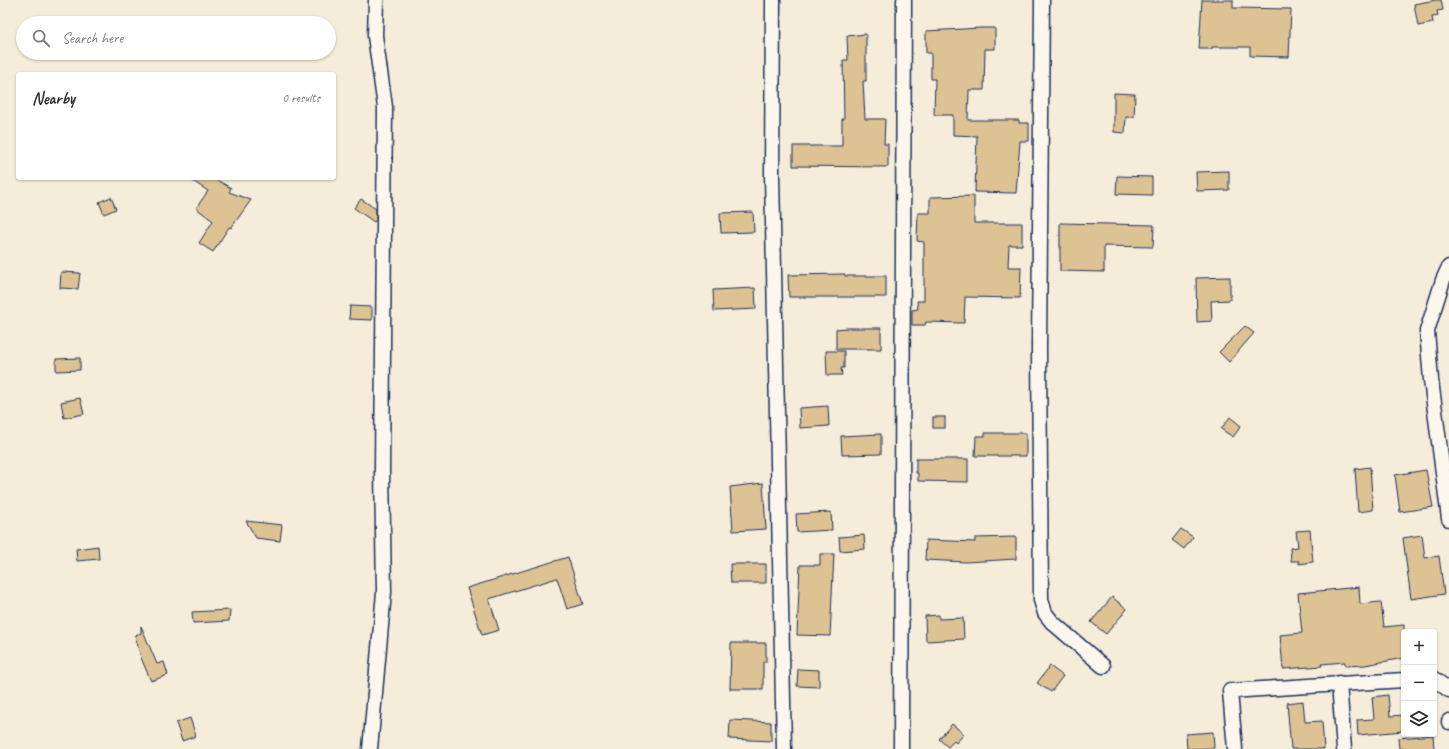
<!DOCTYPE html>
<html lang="en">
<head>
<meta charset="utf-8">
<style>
  body { margin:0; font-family:Caveat,sans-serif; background:#f7f7f7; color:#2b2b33 }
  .controls { position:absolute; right:12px; bottom:12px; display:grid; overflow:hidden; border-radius:4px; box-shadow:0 1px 3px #0004 }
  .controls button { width:36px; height:36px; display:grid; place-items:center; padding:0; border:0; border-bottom:1px solid #e1e1e2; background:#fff; color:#2b2b33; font:20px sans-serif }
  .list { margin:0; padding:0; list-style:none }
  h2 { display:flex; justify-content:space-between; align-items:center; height:52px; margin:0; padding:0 16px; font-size:17px }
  h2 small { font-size:13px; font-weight:400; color:#7c7c81 }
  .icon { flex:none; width:22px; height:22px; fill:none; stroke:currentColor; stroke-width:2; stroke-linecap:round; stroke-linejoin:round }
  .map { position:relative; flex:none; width:1449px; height:749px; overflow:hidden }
  .search { position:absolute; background:#fff; box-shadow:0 1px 3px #0004; left:16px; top:16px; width:320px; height:44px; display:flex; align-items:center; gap:10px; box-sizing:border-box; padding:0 14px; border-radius:22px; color:#7c7c81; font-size:15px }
  .panel { position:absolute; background:#fff; box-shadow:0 1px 3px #0004; left:16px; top:72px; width:320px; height:108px; border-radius:4px }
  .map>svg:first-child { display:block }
  .building { fill:#ddc393; stroke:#1b2f5e }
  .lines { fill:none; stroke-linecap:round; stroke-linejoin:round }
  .street-casing { stroke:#1b2f5e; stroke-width:17 }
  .street { stroke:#fbf7ec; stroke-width:14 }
</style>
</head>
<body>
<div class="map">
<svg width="1449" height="749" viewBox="0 0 1449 749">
  <rect width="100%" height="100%" fill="#f5edda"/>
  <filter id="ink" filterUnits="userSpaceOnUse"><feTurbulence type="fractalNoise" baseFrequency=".025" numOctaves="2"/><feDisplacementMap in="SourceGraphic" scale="8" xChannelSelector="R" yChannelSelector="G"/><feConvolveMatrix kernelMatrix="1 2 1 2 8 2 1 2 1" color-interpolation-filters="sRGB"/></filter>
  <g filter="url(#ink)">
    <g class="building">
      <path d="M1202,0H1233V8L1291,9L1289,57L1250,56V47H1212V49H1199Z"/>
      <path d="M1435,0H1441L1443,10L1437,11L1438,16L1432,17L1433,23L1418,26L1414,4Z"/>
      <path d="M981,28H995V49H985L984,90H969L968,120H1019V123H1029V141H1020L1016,193L975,192L977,136L953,135V115H934L935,79H931V53H926V31Z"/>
      <path d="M866,34V81H863L865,119H885L884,144H888V167L793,166V146H842V119H844L843,60H848L847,36Z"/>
      <path d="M1114,93L1135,94L1134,117H1126L1125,133L1114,132Z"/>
      <path d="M1229,171V190L1197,191L1196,172Z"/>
      <path d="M1117,176L1152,177V195L1116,194Z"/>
      <path d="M188,178H213L231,188L229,192L251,200L231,228L229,227L213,252L199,243L213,221L196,208L208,191Z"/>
      <path d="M974,196V223H1022V245H1009L1008,267H1021L1020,298L965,297L964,323L926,322L925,325H912V310L918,309L917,301H924V242L917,241L918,213H930V197Z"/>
      <path d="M111,197L116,209L104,214L99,202Z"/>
      <path d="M361,199L376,209V220L374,222L354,208Z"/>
      <path d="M753,212L754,232L721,233L720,213Z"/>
      <path d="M1060,223L1154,225L1153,247L1104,246V272L1060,271Z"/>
      <path d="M61,272L80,273L78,289L60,288Z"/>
      <path d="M845,274V276H886V297H789L788,275Z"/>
      <path d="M1230,277V300L1211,301L1212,321L1197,322L1196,278Z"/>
      <path d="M755,288L756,309L714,311L713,290Z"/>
      <path d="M350,306L372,307V320L349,319Z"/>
      <path d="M1245,326L1254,333L1229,362L1219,352Z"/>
      <path d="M847,328H881V349H836V329Z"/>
      <path d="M826,351H844V368H841L842,375H827Z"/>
      <path d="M80,358V370L56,371V359Z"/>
      <path d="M80,398L84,414L64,418L61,402Z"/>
      <path d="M828,406L829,426L800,428L799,408Z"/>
      <rect x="933" y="417" width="12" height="11"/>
      <path d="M1230,417L1241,426L1233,437L1221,429Z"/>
      <path d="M985,433H1026V456H975L976,436H985Z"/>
      <path d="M881,434V454L842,455L841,436Z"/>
      <path d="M916,459H968V482L918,481V473H916Z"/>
      <path d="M1370,467L1373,510L1358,512L1355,469Z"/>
      <path d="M1426,470L1433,507L1400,512L1395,475Z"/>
      <path d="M763,483L766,529L733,531L730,487Z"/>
      <path d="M831,512L832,530L797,532L796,514Z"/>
      <path d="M246,521L282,525L280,541L256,538Z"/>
      <path d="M1181,529L1193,537L1184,549L1172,540Z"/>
      <path d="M1310,530L1313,562L1299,564V561H1291L1290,548L1298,547L1296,531Z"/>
      <path d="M864,535L865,549L840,551L839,537Z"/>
      <path d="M1422,535L1425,558L1439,556L1444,594L1411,599L1403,538Z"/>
      <path d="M1016,537V559L966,562L925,560L926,540L975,542V538Z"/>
      <path d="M98,546L99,559L77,561L76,549Z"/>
      <path d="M820,554H834L830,636L797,635L800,565H820Z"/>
      <path d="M568,557L583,604L567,609L557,578L489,599L499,630L482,635L467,588Z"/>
      <path d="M730,564H766V583H731Z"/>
      <path d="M1359,587L1360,604L1381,602L1384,627L1404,625V658L1365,665L1345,666V662L1321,664L1322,666L1283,669L1280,635L1302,633L1298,593Z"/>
      <path d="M1112,597L1127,609L1106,634L1091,622Z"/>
      <path d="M230,610L229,621L193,623L192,612Z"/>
      <path d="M939,615V619L963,618L964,639L926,641L925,616Z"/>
      <path d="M141,626L157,664L164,662L168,675L151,681L141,658L135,636L141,633Z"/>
      <path d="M731,643H766V662H763V689H730Z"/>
      <path d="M1050,666L1063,676L1051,692L1037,683Z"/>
      <path d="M798,669L819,670V687L797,686Z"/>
      <path d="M1388,695L1390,716L1404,715V731L1358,735L1357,720L1374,719L1372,697Z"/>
      <path d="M1303,701L1305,722L1322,721L1324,749H1291L1287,703Z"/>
      <path d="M190,718L196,736L182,741L176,723Z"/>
      <path d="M730,720L771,722V741L729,739Z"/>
      <path d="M952,724L964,734L956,743L954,741L948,747L939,739Z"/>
      <path d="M1213,732L1214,748L1187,749L1186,734Z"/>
      <path d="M1433,735L1434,749H1399L1398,738Z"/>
    </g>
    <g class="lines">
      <g class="street-casing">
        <g id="street">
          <path d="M773,0L772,175L784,749"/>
          <path d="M1042,0L1039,349L1041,600L1045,613L1052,622L1103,666"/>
          <path d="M1449,267L1443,280L1427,331L1431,380L1449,519"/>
          <path d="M1434,679L1449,690"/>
          <path d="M1339,683L1344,749"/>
          <path d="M1449,721V722"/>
          <path d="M370,749L384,592L382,470L385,107L375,36L376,0"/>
          <path d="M901,749L904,0"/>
          <path d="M1235,749L1230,691L1404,680"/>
        </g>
      </g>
      <use href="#street" class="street"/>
    </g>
  </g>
</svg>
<div class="controls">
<button>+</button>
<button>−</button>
<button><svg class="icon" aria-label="layers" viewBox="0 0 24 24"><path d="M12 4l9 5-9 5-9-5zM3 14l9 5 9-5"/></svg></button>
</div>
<div class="search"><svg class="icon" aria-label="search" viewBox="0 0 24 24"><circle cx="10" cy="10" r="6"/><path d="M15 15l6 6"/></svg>Search here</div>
<section class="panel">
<h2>Nearby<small>0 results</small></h2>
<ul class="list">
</ul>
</section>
</div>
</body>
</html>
